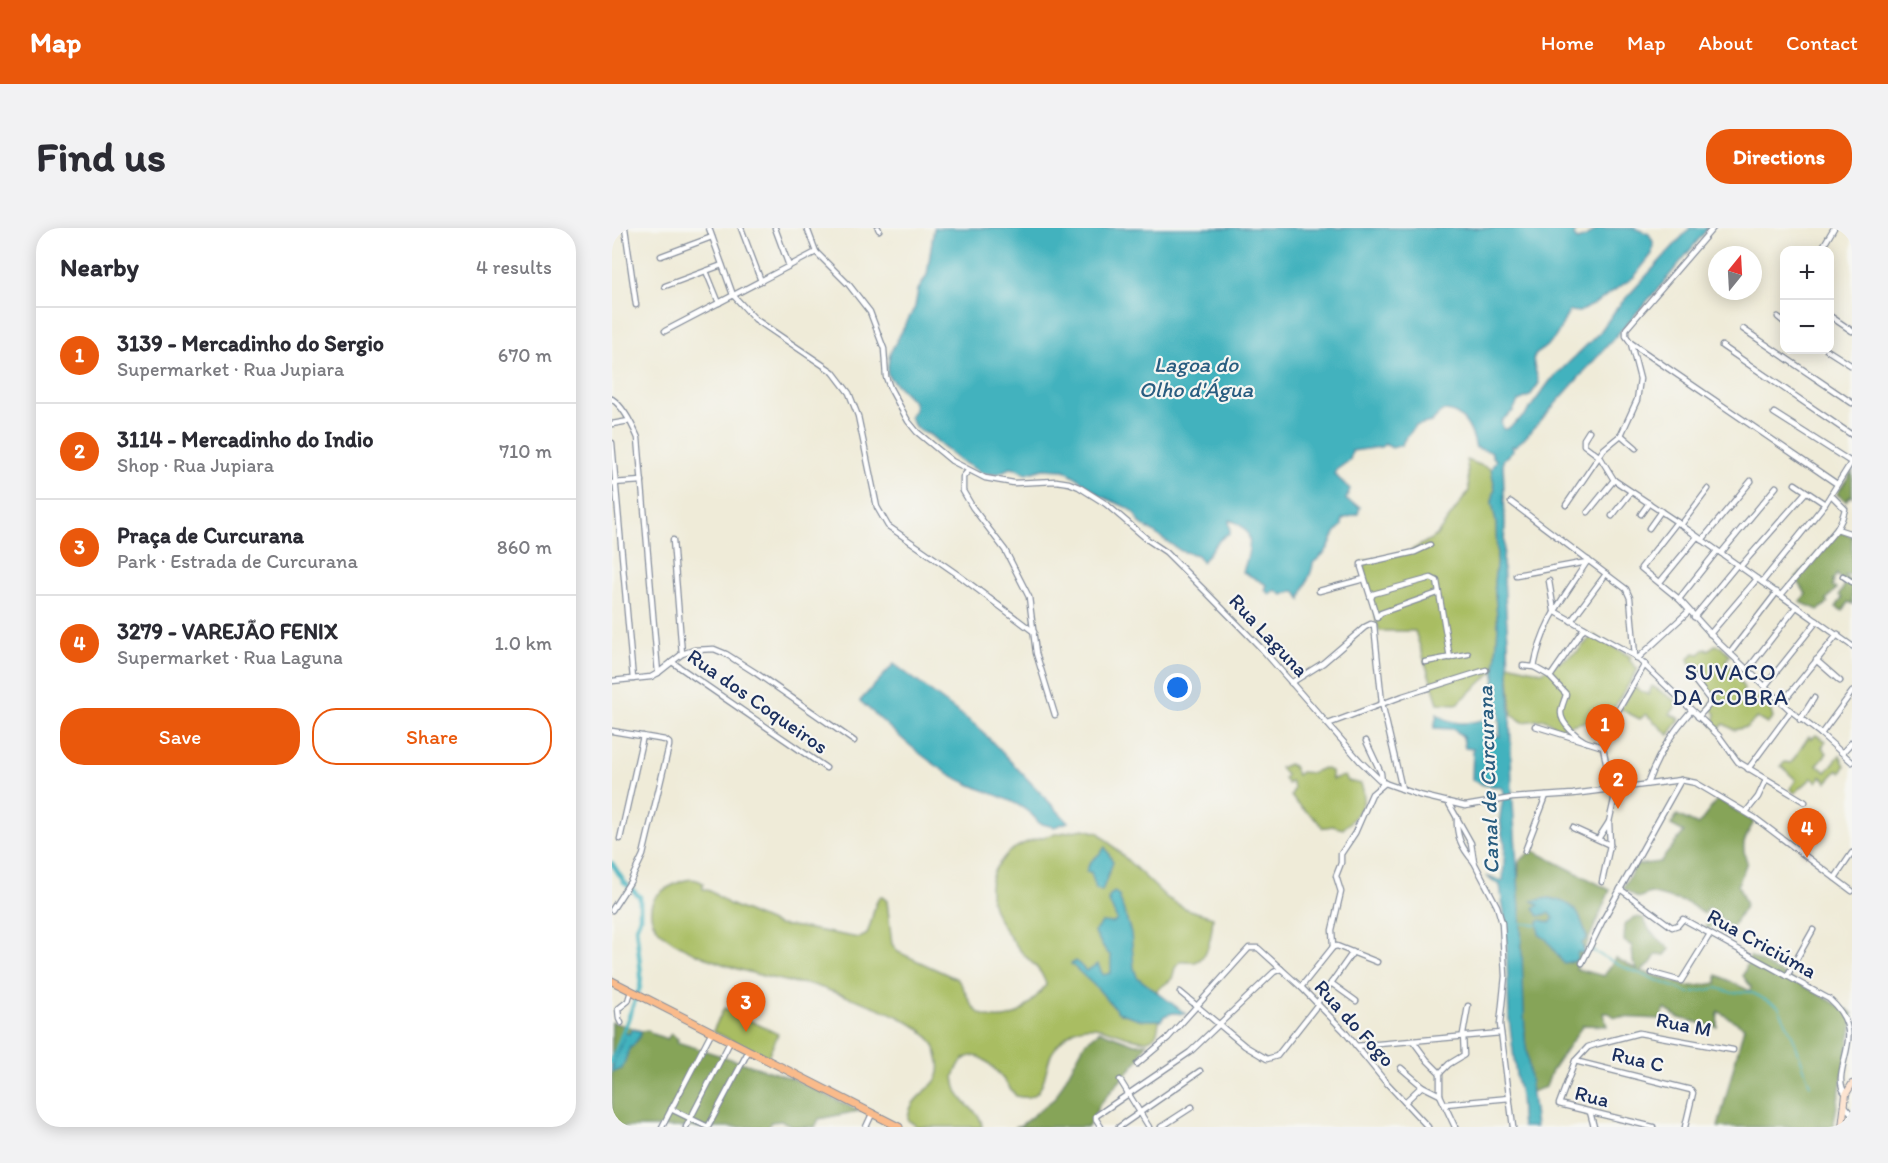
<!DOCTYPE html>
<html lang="en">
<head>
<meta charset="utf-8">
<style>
  body { margin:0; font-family:Itim,sans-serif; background:#f2f2f3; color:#2b2b33 }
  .controls { position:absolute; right:18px; top:18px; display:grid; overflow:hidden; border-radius:12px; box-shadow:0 3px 15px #0003 }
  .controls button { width:54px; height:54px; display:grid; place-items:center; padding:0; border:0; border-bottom:2px solid #e1e1e2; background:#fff; color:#2b2b33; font:30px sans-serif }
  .compass { position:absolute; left:1096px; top:18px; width:54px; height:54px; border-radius:50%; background:#fff; box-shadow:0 3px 15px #0003; rotate:18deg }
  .you { position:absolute; left:566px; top:460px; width:21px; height:21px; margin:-15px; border:4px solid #fff; border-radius:50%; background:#1a73e8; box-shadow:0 0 0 9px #1a73e833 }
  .badge { display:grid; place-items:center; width:39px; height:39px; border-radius:50%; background:#ea580c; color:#fff; font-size:20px; font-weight:700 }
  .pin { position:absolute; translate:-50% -50px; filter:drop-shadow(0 2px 3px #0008) }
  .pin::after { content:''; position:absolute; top:32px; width:21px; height:18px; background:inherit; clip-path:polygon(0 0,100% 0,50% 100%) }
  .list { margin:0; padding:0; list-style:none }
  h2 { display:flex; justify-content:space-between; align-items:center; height:78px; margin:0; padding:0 24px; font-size:26px }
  h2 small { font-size:20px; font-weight:400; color:#7c7c81 }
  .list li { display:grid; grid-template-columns:39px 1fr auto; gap:18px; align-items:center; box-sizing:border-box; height:96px; padding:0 24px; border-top:2px solid #e1e1e2 }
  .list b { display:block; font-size:22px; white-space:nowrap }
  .list p { margin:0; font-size:20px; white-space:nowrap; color:#7c7c81 }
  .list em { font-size:20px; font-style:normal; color:#7c7c81 }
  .actions { display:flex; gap:12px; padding:18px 24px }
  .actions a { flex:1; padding:14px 0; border:2px solid #ea580c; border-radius:24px; text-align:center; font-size:21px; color:#ea580c }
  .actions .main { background:#ea580c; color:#fff }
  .map { position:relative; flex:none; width:1240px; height:899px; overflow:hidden; border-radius:24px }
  header { display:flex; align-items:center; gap:36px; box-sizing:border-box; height:84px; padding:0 30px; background:#ea580c; color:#fff }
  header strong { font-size:28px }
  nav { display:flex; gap:33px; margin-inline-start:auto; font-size:21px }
  .intro { display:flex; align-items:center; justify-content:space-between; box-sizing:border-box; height:144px; padding:0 36px }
  h1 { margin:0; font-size:42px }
  .button { padding:15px 27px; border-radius:24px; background:#ea580c; color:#fff; font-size:21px; font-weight:700 }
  main { display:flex; gap:36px; padding:0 36px }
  aside { flex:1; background:#fff; border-radius:24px; box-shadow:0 3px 15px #0003 }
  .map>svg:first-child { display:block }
  .green { fill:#a9bd62; stroke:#627660; stroke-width:1.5 }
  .forest { fill:#86a458; stroke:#506a5b; stroke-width:1.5 }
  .water { fill:#43b2be; stroke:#2f708e; stroke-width:1.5 }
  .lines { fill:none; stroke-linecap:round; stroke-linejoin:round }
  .stream { stroke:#43b2be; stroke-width:1.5 }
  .canal { stroke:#43b2be; stroke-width:4.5 }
  .minor-casing { stroke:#858d9b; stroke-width:7 }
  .secondary-casing { stroke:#858d9b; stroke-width:8 }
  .primary-casing { stroke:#858d9b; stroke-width:9 }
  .minor { stroke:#fff; stroke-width:4.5 }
  .secondary { stroke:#fde4d1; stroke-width:6 }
  .primary { stroke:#fabb8b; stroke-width:7 }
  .labels { text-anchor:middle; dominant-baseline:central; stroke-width:4.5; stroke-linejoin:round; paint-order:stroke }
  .street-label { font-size:21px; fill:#1b2f5e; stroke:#f6f6f2 }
  .water-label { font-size:22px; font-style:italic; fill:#295d80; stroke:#f6f6f2 }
  .neighbourhood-label { font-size:22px; letter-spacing:1.5px; fill:#1b2f5e; stroke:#f6f6f2 }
</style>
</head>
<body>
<header>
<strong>Map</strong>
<nav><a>Home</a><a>Map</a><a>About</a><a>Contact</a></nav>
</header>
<div class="intro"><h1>Find us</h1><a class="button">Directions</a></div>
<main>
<aside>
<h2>Nearby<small>4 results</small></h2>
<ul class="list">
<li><span class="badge">1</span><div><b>3139 - Mercadinho do Sergio</b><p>Supermarket · Rua Jupiara</p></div><em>670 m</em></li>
<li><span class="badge">2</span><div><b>3114 - Mercadinho do Indio</b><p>Shop · Rua Jupiara</p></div><em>710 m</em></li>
<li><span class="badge">3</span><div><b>Praça de Curcurana</b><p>Park · Estrada de Curcurana</p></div><em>860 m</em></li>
<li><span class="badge">4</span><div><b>3279 - VAREJÃO FENIX</b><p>Supermarket · Rua Laguna</p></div><em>1.0 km</em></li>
</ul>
<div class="actions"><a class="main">Save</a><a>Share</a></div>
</aside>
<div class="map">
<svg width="1240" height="899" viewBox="0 0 1240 899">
  <rect width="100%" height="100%" fill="#f6f6f2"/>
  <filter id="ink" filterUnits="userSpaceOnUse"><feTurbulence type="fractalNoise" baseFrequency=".0167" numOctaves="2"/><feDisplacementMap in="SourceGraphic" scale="12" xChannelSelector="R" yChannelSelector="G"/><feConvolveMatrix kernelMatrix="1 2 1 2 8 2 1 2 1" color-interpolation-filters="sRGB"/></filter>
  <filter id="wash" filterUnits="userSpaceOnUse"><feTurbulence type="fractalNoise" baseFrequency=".008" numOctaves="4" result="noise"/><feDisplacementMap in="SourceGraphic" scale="24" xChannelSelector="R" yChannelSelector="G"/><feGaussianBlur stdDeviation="1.35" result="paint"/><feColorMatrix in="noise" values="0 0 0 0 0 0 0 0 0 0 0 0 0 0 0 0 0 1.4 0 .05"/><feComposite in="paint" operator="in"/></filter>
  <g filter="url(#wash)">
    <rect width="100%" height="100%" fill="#efebd8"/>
    <g class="green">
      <path d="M855,232L879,241L883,261L880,274L884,294L885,330L882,354L886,398L883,442L845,476L826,475L803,403H767L750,334L795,325L824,308L857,263Z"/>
      <path d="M981,407L1019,429L1017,432L1026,441L994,493L982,483L976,493L945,500L933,491L911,494L900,487L896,436L930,444L965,424Z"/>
      <path d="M1103,417L1109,418L1118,427L1114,432L1132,460L1131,465L1139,471L1146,469L1157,478L1161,490L1155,496L1145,490L1135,499L1122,502L1112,496L1106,502L1101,498L1104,486L1098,478L1104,468L1087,451L1089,442L1078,436L1076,431L1082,425L1087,426L1094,420L1096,422Z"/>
      <path d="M1040,458L1067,475L1058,486L1068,491L1057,507L1034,486L1028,491L1008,481L1022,459L1036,467Z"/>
      <path d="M1204,507L1214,513L1210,519L1215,525L1205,537L1214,544L1228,527L1233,538L1229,545L1226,542L1215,554L1209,548L1205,554L1200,550L1183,565L1178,561L1184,552L1169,538L1173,534L1179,535L1197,508L1199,511Z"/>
      <path d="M676,536L681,538L685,547L689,544L700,545L711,540L719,543L720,551L733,548L736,553L749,556C758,575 745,588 731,601L720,598L711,600C702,586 688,582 679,568L682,560L679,553L676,556L672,551L674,547L668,540Z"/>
      <path d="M472,601L487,605L555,670L574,681L601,689C600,702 598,730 583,734C578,735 572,733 568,734L563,740L560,751L545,762C548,773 549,784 547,794C546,802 545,810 535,812C517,815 486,790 463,802C454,807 445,816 440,825C431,840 436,877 404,868C394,856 368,812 349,834C346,838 344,844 342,848C343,856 344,864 350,871C358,882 369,884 370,899H306L296,892C297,857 343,865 322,818C311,793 256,776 231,767C221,764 211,760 201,757C191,755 179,755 169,752C140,746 43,721 39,687C36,667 54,660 70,653C78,650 84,650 91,655V661L98,663L117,676L166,697L187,699L247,710L254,707C261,696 260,676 269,668L275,673L280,716L286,724L345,751C354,760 355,774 365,783C369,787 376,789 382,790C406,793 420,774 434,757C431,741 416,733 407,721C389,698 366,667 385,638C389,634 392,628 397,624C417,609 448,605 472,601Z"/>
      <path d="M112,780L166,806L155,831L101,803Z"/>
    </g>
    <g class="forest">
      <path d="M1240,243V269L1238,268L1234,273L1225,266Z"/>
      <path d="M1225,303L1240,308V346L1232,348L1240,354V376L1236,374L1231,383L1224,379L1230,370L1227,367L1234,355L1228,351L1225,346L1220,353L1222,354L1220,358L1224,361L1214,372L1216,375L1206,382L1188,374L1194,366L1184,350Z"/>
      <path d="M1106,571L1142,594C1133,611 1128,614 1135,634L1126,657L1134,677L1119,701L1106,687L1097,702L1093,699L1102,684L1096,680L1092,686L1076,675L1038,665L1026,670L1011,660L1024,637L1048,634L1072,604L1059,597L1065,587L1086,597Z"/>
      <path d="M920,622L998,662L964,741L992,748L1004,730L1026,742L1021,734L1020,718L1012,713L1013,696L1023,689L1031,690L1038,703L1058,721L1053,727H1044L1039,735L1029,743L1078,759L1105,755V747L1138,763L1139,759L1131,748L1138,728L1240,785V798L1221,899H1106L1132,799L1106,783L1105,799L1067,790L1053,781L1048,791L1003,789L997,785H991L995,798L971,797L940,842L934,859L919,864L913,810L906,658L907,634Z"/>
      <path d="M0,794L29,803L36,802L41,806L55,811L59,806L66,811L65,814L182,851L247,883L207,891L203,899H182L170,893L159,894L156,899H0Z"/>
      <path d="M488,803L523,816L535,815L529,825V829L488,876L476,899H403L409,897L443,870L473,815Z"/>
    </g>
    <g class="water">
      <path d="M322,0H964L962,8L965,12L974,9L986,0H1022L1037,6L1041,14L1040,26L1022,49L982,76L967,84L958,83C951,92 948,104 941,112C919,134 917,120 927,155L918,168L906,173L901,183L889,193L891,201H895L913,187L938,153L988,104L1005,80L1078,0H1096L1052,54L913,210L903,218H900L901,222L891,232L893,296L891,336L896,413L900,560L909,699L913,810L924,899H910C908,885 910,867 905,855L897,790L894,699L888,657L880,653L876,649L891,653L893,616L890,607L888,589L892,563L888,559L872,557L860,552L861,521L853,520L851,509L842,501L822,500L825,486C841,498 855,496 874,491L876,506L888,508L887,479L882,460L886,398L882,354L885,330L884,294L880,274L883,261L879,241L884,232L880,228V224L864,220C860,202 851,182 830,183L819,194L802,198C800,206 792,208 790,217L780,220L773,216L769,219L740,223L738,232L724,242L722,246L738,261L734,272L748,279L746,286L730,291V298C721,304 721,311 716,320C713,325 706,331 701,335C700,349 690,358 689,372L684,364L681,363L671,367L663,362L658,366L653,362L655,357L631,344C638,322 646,301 617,292L618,305C606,310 598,324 590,334L585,327L569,323L528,295L522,284L516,280L489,268L464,249L452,242L431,241L414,246L405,241L398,240L385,246H372L345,231L318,207L304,200L298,189L303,181L302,174L277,149L275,144L278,125L303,79L306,62L315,47Z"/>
      <path d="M282,436L367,500L456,594L442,599L427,595C413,574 381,567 359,557C318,540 281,502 248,473Z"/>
      <path d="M493,619L501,634L490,663L484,661L479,644H474C480,626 486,632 493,619Z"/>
      <path d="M503,664L507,668L519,705L522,740L525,749L574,786L561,785L552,788L549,792H530L506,784L486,761L459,736L464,733L474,743L486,736L491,747L499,745V728L494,723L482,704L490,694L501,695L505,692L496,671L499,666Z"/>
      <path d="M937,670C964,675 968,685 975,710L970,715L972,725L966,724L964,733L951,735L935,712L927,706L926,693L930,692L938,695L942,690L937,685L927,688L922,680L927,677L920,673Z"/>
      <path d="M20,801L29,803L28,808L20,819H18L10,841L0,844C0,830 12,820 12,805L17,806Z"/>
    </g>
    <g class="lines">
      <g class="stream">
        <path d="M907,695L926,697"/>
        <path d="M979,722L1011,739L1077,765L1105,760L1121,765L1138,764L1166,778L1181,809L1198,857"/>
      </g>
      <path class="canal" d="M0,635L12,654L28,669V690L24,699L29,747L28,759L0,834"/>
    </g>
  </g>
  <g filter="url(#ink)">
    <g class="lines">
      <g class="minor-casing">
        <g id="minor">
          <path d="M13,0L24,77"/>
          <path d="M97,0L121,67L143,91L221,144L237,165L246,188L265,279L276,298L345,346L422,404"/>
          <path d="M129,0L149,53"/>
          <path d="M163,0L177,38"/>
          <path d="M195,0L204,24L237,57L258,84L272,121L274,149L278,160L296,193L305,204L340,233L373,250L402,255L444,253L457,255L467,259L494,276L536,312L554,324L595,365L649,420L748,533L770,554L807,567L853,578L900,570L961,566L1069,552L1084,555L1143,590L1240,663"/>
          <path d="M266,0L267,2"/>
          <path d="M1101,0L1014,101V108L1019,115L1225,256"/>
          <path d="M1209,22L1222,0"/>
          <path d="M49,28L100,9"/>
          <path d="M94,43L107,75"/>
          <path d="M53,58L110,37"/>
          <path d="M1218,88L1240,103"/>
          <path d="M1166,89L1172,94"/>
          <path d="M1131,101L1240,175"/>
          <path d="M53,103L204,24"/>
          <path d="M1110,118L1240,207"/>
          <path d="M1215,122L1240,138"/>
          <path d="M0,171C12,179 20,196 26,210L46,445"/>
          <path d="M1162,185L1239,234"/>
          <path d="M0,196L17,193"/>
          <path d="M977,203L972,211V217L988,229L1002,252L1065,294L1240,418"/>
          <path d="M1009,207L1024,220"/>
          <path d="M0,215L21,451"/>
          <path d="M356,243L351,249V263L361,280L393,322L417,369L424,425L443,487"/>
          <path d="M0,255L30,253"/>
          <path d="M1183,256L1213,276"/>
          <path d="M899,274L1014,361L1018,370L1023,428"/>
          <path d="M954,277L992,221L1009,207L1025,172L1028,151L1019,116"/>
          <path d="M976,284L1002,252"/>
          <path d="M1029,286L1037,275"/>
          <path d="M1000,288L1019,264"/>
          <path d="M1065,294L1029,340L1067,371L1107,415L1179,483L1209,506L1240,534"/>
          <path d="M1069,297L1096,261"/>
          <path d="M1037,300L1049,283"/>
          <path d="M1225,301L1240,306"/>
          <path d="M61,312L70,426"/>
          <path d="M1090,312L1139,253"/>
          <path d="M1109,325L1164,259"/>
          <path d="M1128,339L1194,264"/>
          <path d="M904,347L975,334"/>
          <path d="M1231,348L1240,354"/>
          <path d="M937,353L942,383L1023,428L1107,508L1126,534L1193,574"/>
          <path d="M1048,354L1085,309"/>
          <path d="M1150,354L1213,276L1240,233"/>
          <path d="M707,363L752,351"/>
          <path d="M1169,367L1225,301L1230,291L1233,281L1219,267"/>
          <path d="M759,370L761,366L819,350L825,353L838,430"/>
          <path d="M1067,371L1105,323"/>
          <path d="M765,389L769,385L826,365"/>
          <path d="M1082,389L1125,337"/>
          <path d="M765,390L749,339V336L803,324L818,317"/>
          <path d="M959,393L994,346"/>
          <path d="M762,397L770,475L790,561"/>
          <path d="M972,400L938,449L954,466C953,472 949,478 949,485C949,496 965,509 974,514"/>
          <path d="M1098,406L1145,351"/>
          <path d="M1118,425L1165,364"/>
          <path d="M1025,431L1077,383"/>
          <path d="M1204,432L1228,453"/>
          <path d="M60,434L214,540"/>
          <path d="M813,434L856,426"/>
          <path d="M911,438L922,439L938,448"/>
          <path d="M922,439C931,392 952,370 976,332"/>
          <path d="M1136,441L1184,379"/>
          <path d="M1080,449L1098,472L1097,477L1086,489"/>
          <path d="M0,453L39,449L46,445L70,426L82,422L102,421L114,426L144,445L242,513"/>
          <path d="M679,455L711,435L753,399L759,396L762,397"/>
          <path d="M1153,458L1205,393"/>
          <path d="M1170,475L1226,406"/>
          <path d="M1188,492L1202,470"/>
          <path d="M716,496L791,468L874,442"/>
          <path d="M923,498L991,519"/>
          <path d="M0,503L53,512L57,515V518L31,627L18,654L0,682"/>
          <path d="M1209,506L1240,464"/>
          <path d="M754,513L769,545L770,554"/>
          <path d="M1231,524L1240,514"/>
          <path d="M1136,541L1179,483"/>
          <path d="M1035,556C1046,527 1058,507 1079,483"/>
          <path d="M999,561L991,519L1004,486L1033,436"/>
          <path d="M836,574L859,615L862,634L885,678L890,695L893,748L888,796L901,899"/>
          <path d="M1134,584L1146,569L1154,552"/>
          <path d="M845,589C844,608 849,619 862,634"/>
          <path d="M961,600L998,617"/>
          <path d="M8,611L31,508"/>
          <path d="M986,611L997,594"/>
          <path d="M913,623L934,568"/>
          <path d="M1189,624L1207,599"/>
          <path d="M1223,650L1240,625"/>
          <path d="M990,654L998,617L997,594L1002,572V561"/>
          <path d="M1008,661L1060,699L1066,697L1071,691L1217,771C1226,779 1234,790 1236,802C1240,822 1220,851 1234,866"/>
          <path d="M721,719L720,702L729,664L724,648L729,635V626L743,605L760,566L773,555"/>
          <path d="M721,719L725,718L765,734"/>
          <path d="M970,735L991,692L1069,552"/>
          <path d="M1040,745L1069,753L1098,706"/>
          <path d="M1175,748L1201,702"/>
          <path d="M719,755L744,773"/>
          <path d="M689,759L721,719"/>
          <path d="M568,764L633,818L655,831L665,828L706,776"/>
          <path d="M705,775L741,724"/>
          <path d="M9,795L7,791L6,781L16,773L19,763"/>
          <path d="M801,813L815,832L828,845V867L843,899"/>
          <path d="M744,818L889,805"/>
          <path d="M963,833L1079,862L1081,865L1073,899"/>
          <path d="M525,836L556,810L637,720H646L689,759L732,803L772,852L816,899"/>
          <path d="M789,840L810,858"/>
          <path d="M828,845L837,836L852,827L851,806L856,778"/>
          <path d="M508,852L537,899"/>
          <path d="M793,874L810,858L828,867"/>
          <path d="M833,876L898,870"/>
          <path d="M1233,878L1240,886"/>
          <path d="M59,881L96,899L136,824"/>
          <path d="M978,884L982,899"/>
          <path d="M50,899L99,805"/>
          <path d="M74,899L118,814"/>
          <path d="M254,899L260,886"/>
          <path d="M489,899L484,891V888L578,824L662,744L669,741"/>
          <path d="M507,899L588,843"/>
          <path d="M549,899L580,879"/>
          <path d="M1041,899L947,876L963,833L976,819L985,816L1027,805L1121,822"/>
        </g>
      </g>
      <g class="secondary-casing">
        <path id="secondary" d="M1230,899L1234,866L1240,856"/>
      </g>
      <g class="primary-casing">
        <path id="primary" d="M0,753L287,899"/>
      </g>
      <use href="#minor" class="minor"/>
      <use href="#secondary" class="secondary"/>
      <use href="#primary" class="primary"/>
    </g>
  </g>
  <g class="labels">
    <g class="street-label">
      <text transform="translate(657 407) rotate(47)">Rua Laguna</text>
      <text transform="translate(146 473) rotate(35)">Rua dos Coqueiros</text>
      <text transform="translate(1150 715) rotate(29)">Rua Criciúma</text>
      <text transform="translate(743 795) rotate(48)">Rua do Fogo</text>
      <text transform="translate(1072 796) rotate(11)">Rua M</text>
      <text transform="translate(1026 831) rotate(13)">Rua C</text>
      <text transform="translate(980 868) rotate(14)">Rua</text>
    </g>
    <g class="water-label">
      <text x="584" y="136">Lagoa do<tspan x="584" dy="25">Olho d'Água</tspan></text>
      <text transform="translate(876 552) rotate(-92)">Canal de Curcurana</text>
    </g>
    <g class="neighbourhood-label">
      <text x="1119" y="444">SUVACO<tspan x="1119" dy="25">DA COBRA</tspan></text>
    </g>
  </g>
</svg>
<div class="controls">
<button>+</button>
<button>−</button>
</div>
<svg class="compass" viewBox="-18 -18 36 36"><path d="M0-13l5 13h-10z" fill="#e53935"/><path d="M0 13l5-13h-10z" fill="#7c7c81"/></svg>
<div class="you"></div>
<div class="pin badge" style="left:993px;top:526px">1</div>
<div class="pin badge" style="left:1006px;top:581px">2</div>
<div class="pin badge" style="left:134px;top:804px">3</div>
<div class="pin badge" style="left:1195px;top:630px">4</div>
</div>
</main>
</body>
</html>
